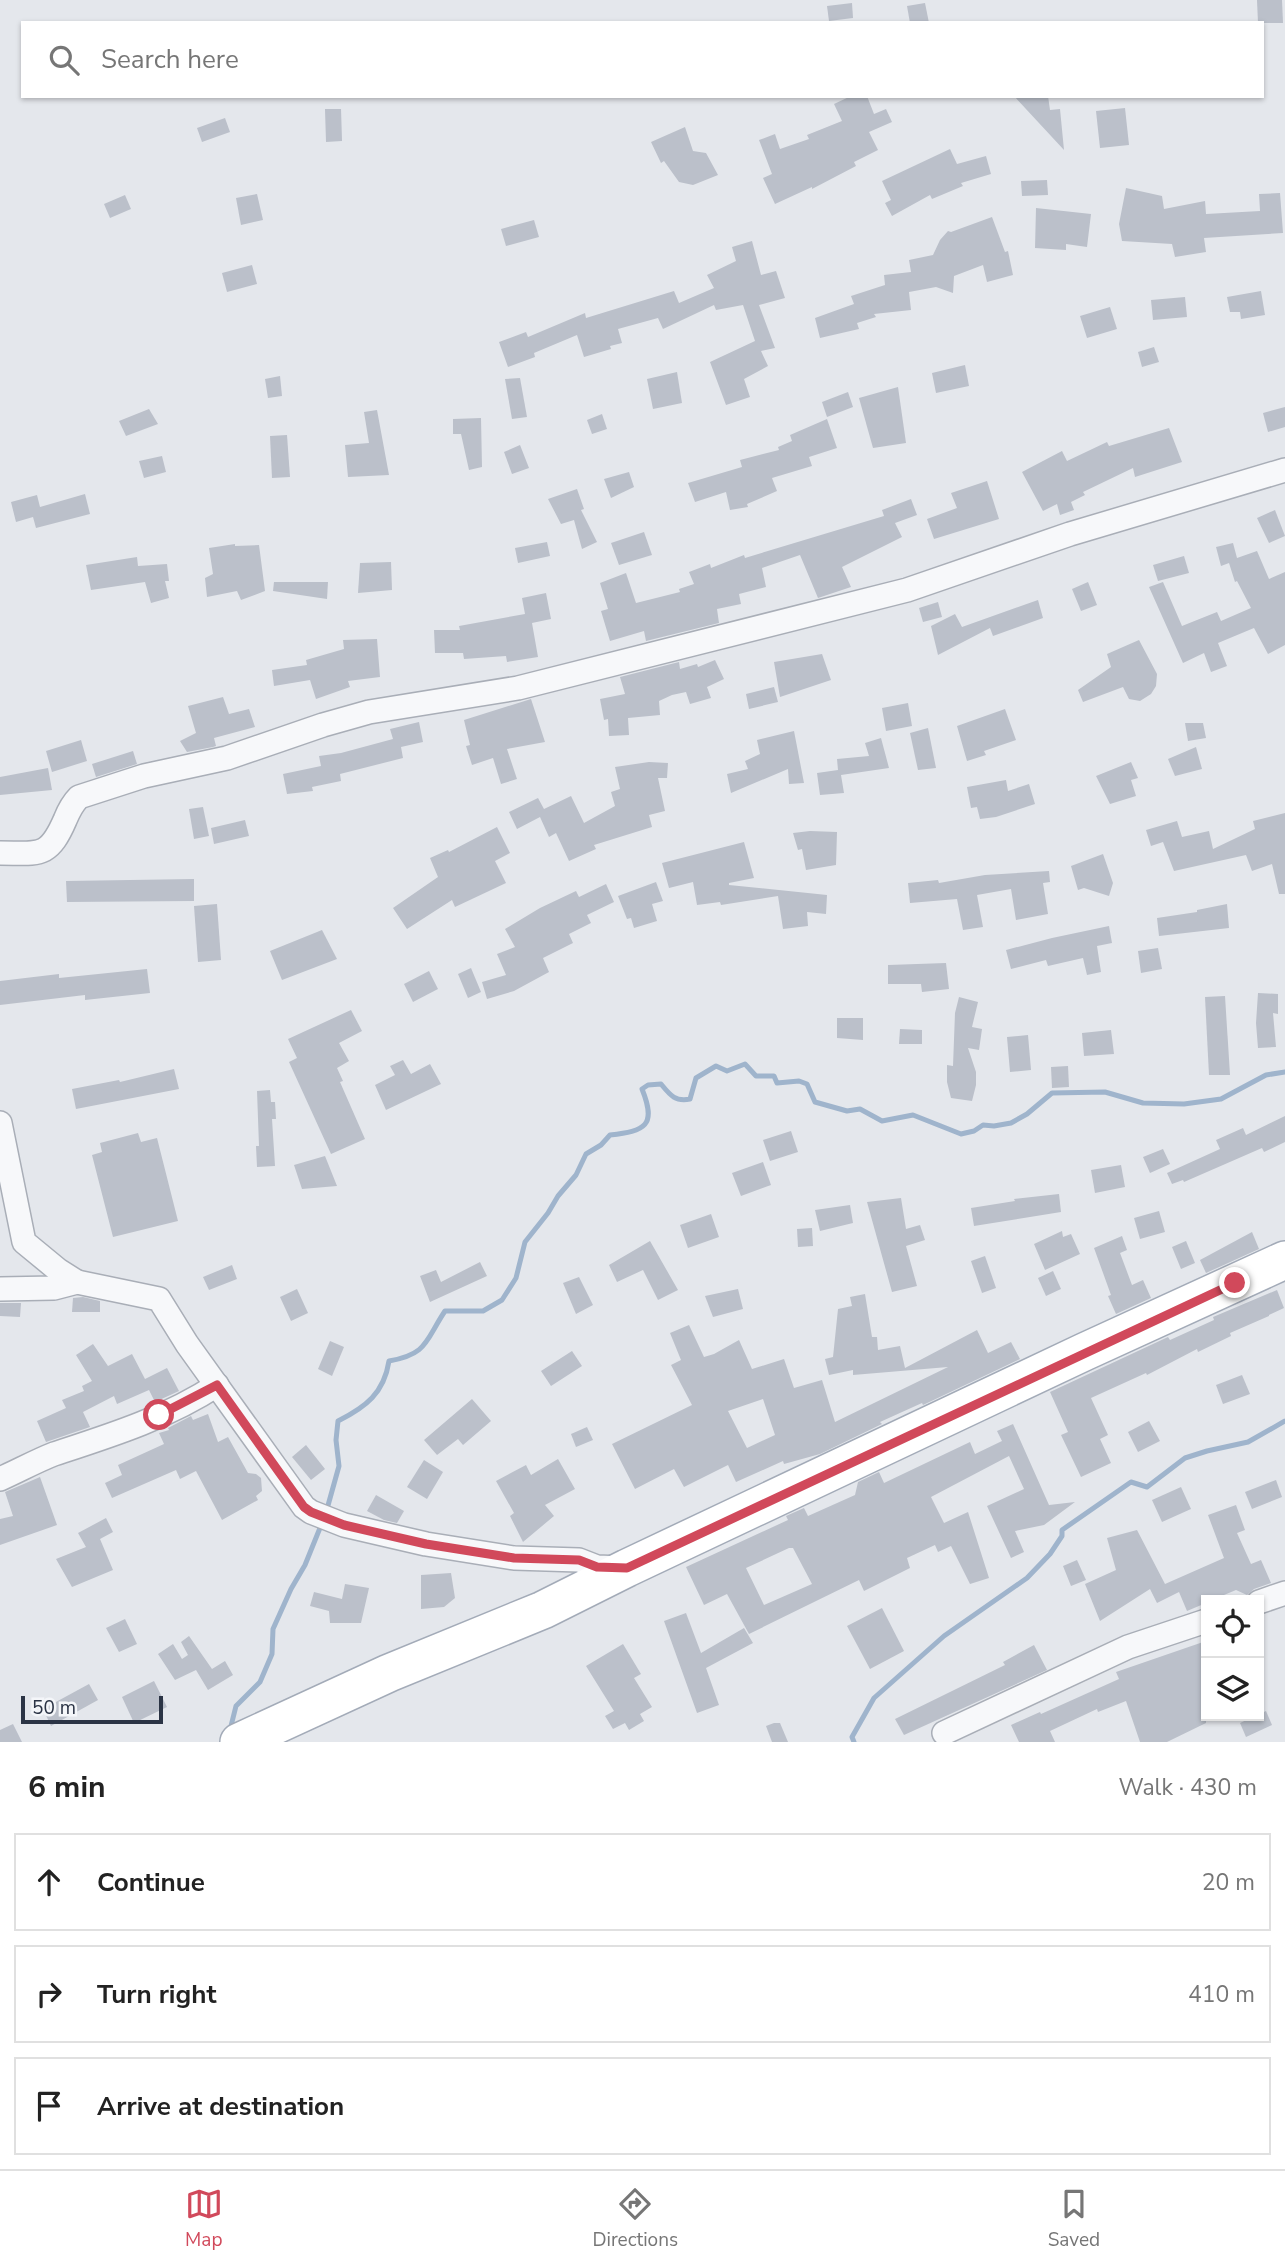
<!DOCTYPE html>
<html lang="en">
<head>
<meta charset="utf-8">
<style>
  body { margin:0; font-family:"Nunito Sans",sans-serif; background:#f2f2f2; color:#222 }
  .controls { position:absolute; right:21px; bottom:21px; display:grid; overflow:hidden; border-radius:0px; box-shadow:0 2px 5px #0004 }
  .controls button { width:63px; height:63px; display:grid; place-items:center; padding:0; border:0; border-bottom:2px solid #e0e0e0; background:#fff; color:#222; font:35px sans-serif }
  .scale { position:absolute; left:21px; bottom:18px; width:142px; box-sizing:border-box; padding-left:7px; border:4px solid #2b3445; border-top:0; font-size:19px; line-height:24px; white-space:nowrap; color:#2b3445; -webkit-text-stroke:5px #f4f6f9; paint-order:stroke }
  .stop { position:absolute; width:21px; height:21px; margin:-16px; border:5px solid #d1495b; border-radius:50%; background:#fff }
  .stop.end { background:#d1495b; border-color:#fff; box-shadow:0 2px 7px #0008 }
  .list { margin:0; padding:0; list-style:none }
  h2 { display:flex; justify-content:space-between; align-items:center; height:91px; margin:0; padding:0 28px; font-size:30px }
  h2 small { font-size:23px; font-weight:400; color:#767676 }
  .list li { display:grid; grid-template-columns:46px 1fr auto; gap:21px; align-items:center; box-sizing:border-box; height:98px; margin:0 14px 14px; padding:0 14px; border:2px solid #e0e0e0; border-radius:0px }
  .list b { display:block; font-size:26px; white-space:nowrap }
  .list em { font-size:23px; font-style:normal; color:#767676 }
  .icon { flex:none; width:38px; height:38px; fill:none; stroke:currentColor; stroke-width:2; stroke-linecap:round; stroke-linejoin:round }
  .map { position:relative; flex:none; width:1285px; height:1742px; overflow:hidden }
  .search { position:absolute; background:#fff; box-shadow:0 2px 5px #0004; left:21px; right:21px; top:21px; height:77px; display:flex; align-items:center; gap:18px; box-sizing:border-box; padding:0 24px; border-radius:0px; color:#767676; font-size:26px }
  .sheet { height:427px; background:#fff }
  nav { display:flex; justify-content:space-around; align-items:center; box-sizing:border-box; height:98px; border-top:2px solid #e0e0e0; background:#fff; font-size:19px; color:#767676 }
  nav a { display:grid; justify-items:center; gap:4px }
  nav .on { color:#d1495b }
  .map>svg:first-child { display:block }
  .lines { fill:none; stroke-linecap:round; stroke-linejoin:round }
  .stream { stroke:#9fb4cc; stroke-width:5 }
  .building { fill:#bbc0ca; fill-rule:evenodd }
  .street-casing { stroke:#a9aeb7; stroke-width:26 }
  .primary-casing { stroke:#a3abb8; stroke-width:40 }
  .street { stroke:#f7f8fa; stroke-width:23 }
  .primary { stroke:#fff; stroke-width:37 }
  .route { stroke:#d1495b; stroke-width:9 }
</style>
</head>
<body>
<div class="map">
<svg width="1285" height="1742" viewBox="0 0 1285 1742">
  <rect width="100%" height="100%" fill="#e4e7ec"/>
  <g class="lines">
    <g class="stream">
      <path d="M327,1509L339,1466L336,1440L338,1421C366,1407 384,1393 389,1361C428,1354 425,1341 445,1311H483L502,1300L516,1278L525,1242L548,1213L558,1196L576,1175L586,1154L601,1145L610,1135C645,1131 657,1126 642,1089L648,1085L661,1084C670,1095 675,1102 690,1099L696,1078L716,1066L727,1071L745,1064L756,1076H774L777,1083L799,1081L807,1084L815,1102L847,1111L860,1109L882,1121L913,1115L961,1134L974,1131L983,1125L994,1126L1011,1123L1027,1114L1052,1093L1105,1092L1143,1103L1184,1104L1221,1099L1266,1075L1285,1072"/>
      <path d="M230,1730L236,1706L260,1682L272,1654L273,1629L291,1589L305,1565L322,1523"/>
      <path d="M854,1742L852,1737L874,1698L944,1636L1027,1578L1050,1554L1062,1536V1530L1131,1482L1147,1487L1185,1458L1207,1451L1248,1442L1285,1421"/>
    </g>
  </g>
  <g class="building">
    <path d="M1257,0H1282L1283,23H1258Z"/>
    <path d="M852,3L853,18L829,21L827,6Z"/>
    <path d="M925,3L929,23H910L907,6Z"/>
    <path d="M851,96H867L874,114L886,109L892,122L869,132L878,150L854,162L856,166L812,189V187L775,204L763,178L772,174L759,140L775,134L780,149L809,139L807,135L842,121L834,104Z"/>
    <path d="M1014,96H1048L1050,110L1060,109L1064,150Z"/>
    <path d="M1125,108L1129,145L1100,148L1096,111Z"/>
    <path d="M325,109H341L342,141L326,142Z"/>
    <path d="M225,118L230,132L202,142L197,128Z"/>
    <path d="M685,127L693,151L706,153L718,175L693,185L679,182L664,161L661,163L651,142Z"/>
    <path d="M950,149L957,164L986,156L991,174L961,183L963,186L932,199L930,195L892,216L885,203L891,200L882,181Z"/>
    <path d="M1047,180L1048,195L1022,196L1021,181Z"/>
    <path d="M1126,188L1162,196L1164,209L1205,201L1206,214L1260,211L1259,194L1280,193L1283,233L1204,238L1206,252L1175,257L1172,244L1122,241L1119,224Z"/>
    <path d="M257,194L263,220L241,225L236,198Z"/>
    <path d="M125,195L131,209L110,218L104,204Z"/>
    <path d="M1036,208L1091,214L1087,247L1066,244V250L1035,248Z"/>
    <path d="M992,217L1005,252L1008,251L1013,275L987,282L983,265L954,276L953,293L936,287L909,292L911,310L874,314L876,317L857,323L859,329L820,338L815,318L854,304L851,296L885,285L884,275L911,272L909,260L933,255L940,240L948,231L951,232Z"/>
    <path d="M534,220L539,237L506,246L501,229Z"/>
    <path d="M752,241L761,275L776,271L785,298L759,305L775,348L761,351L768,366L744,379L750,397L726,405L710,362L755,341L743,305L716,310L714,305L663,329L658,318L618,329L622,343L610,346L611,349L584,357L577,335L534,353L535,357L508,367L499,342L526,332L528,337L585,313L586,318L674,291L679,303L714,288L707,275L736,261L732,247Z"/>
    <path d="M252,265L257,284L227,292L222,273Z"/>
    <path d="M1261,291L1265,315L1241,319L1240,312H1230L1227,297Z"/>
    <path d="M1185,297L1187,317L1153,320L1151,300Z"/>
    <path d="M1110,307L1117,329L1087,338L1080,316Z"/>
    <path d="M1154,347L1159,362L1142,367L1138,352Z"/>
    <path d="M965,365L969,386L936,393L932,373Z"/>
    <path d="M677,372L682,403L653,409L647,379Z"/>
    <path d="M280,376L282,396L268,398L265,379Z"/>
    <path d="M520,378L527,417L512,419L505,379Z"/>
    <path d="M898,387L906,443L873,448L859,398Z"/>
    <path d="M848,392L853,407L827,417L822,402Z"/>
    <path d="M1285,407V427L1268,432L1263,413Z"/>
    <path d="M149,409L158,424L126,436L119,421Z"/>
    <path d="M377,410L389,475L348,477L345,445L369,443L364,412Z"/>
    <path d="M602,414L607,429L592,434L587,420Z"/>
    <path d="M481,418L482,467L469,470L461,434H453V419Z"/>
    <path d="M827,419L837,448L809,457L812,466L772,478L777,491L747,504L748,507L730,510L726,492L695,502L688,483L742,467L740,460L779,450L778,447L792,441L790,435Z"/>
    <path d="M1169,428L1182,462L1135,477L1133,468L1083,492L1085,495L1071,502L1074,510L1060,515L1057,504L1043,511L1022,472L1062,451L1067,461L1107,442L1109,446Z"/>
    <path d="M287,435L290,477L272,478L270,436Z"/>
    <path d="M520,445L529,468L512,474L504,452Z"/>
    <path d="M162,456L166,472L144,478L139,461Z"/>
    <path d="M629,472L634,487L611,498L604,479Z"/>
    <path d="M987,481L999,519L934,539L927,519L957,508L951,493Z"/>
    <path d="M577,489L584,509L581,510L597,542L582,549L574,520L561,524L548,499Z"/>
    <path d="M85,494L90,514L36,528L33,517L16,522L11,502L37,495L40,507Z"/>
    <path d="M911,499L917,515L895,523L902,537L842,567L851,587L818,598L800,555L762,568L766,587L739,594L741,604L717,609L719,623L646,641L644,631L610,641L601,611L608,609L600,583L626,573L636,603L680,592L679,589L694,584L689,572L710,564L711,568L744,555L745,558L884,516L882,510Z"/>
    <path d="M1275,510L1285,536L1269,543L1257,518Z"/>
    <path d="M644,532L652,555L619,565L611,543Z"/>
    <path d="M547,542L550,556L518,563L515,548Z"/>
    <path d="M1233,543L1237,558L1257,551L1269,579L1285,572V645L1268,654L1254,628L1218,643L1227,666L1211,672L1204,653L1183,663L1149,587L1163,582L1182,626L1217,612L1221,621L1251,608L1237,581L1235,582L1229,563L1221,566L1216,547Z"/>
    <path d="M235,544V546L259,545L265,591L241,600L237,591L207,597L205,578L213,574L209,548Z"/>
    <path d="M1184,556L1189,573L1158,581L1153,565Z"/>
    <path d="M137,557L138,566L167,564L169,581H165L169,598L151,603L145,582L91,590L86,565Z"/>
    <path d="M391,562L392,590L358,593L360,563Z"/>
    <path d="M274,582H328L327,599L273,591Z"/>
    <path d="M1088,582L1097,605L1081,611L1072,589Z"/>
    <path d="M546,593L551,619L532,623L538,657L507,662L506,656L464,659L463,653H435L434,630H460L459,626L525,614L522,598Z"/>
    <path d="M1038,600L1043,618L993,636L990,628L938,655L931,626L955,614L962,627Z"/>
    <path d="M938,602L942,617L923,622L919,608Z"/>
    <path d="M377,639L380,677L348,681L350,687L316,699L310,680L274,686L272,670L307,665L306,660L344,649L343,640Z"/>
    <path d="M1139,640L1157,674L1156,686L1151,694L1140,701L1129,699L1123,687L1083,702L1078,690L1111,667L1107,654Z"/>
    <path d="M822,654L831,680L780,697L774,662Z"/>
    <path d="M715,660L724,679L707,687L711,698L690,704L686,692L672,695L659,701L660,715L628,718L629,735L609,736L608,719L604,720L600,699L625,694L620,677L679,662L680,669L697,664L698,667Z"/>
    <path d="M774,687L778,702L749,709L746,694Z"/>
    <path d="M223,697L229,714L249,709L255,727L214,738L216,746L213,747L187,752L180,741L196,733L188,706Z"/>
    <path d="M531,699L545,742L507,749L517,779L501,784L493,758L472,765L466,746L470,745L464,720Z"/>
    <path d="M908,703L912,726L886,731L882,708Z"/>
    <path d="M1005,709L1016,740L984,751L986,755L967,761L957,726Z"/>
    <path d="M419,722L423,742L401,747L403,758L340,774L341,781L312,787L313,791L287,794L283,774L321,766L319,756L341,753L393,739L390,729Z"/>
    <path d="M1185,723H1203L1206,738L1188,741Z"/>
    <path d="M928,728L936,768L918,770L910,733Z"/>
    <path d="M794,731L804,783L789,784L788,769L731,793L727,774L748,769L745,761L760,754L757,740Z"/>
    <path d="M881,738L889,768L841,775L844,793L820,795L817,773L838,770L837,759L869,756L865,743Z"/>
    <path d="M81,740L87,761L52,772L46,751Z"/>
    <path d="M1196,747L1202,769L1175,776L1168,759Z"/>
    <path d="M133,751L137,764L96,777L92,764Z"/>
    <path d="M649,762L668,763L667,778H658L665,811L649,815L652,827L594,845L596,849L569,861L556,833L549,837L540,817L517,829L509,812L538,798L544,809L571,796L584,823L615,806L611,792L620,789L615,767Z"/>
    <path d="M1131,762L1138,778L1131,780L1136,796L1110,804L1096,776Z"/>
    <path d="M48,768L52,790L0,795V777Z"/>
    <path d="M1006,780L1008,791L1029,784L1035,804L996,817L980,819L977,807L971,808L967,787Z"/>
    <path d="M203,807L209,836L194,839L189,809Z"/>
    <path d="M1285,813V894H1279L1272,864L1252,871L1246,855L1174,871L1163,842L1151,846L1146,830L1177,821L1182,837L1209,831L1213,849L1255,829L1253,821Z"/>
    <path d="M245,820L249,836L214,844L211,828Z"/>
    <path d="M497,827L510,853L495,861L506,883L455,907L452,900L407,929L393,908L438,877L430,858L448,850L449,852Z"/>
    <path d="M810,831L837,832L836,865L806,870L802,849L798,850L793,833Z"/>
    <path d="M744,842L754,878L729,883V885L827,895L826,914L807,912L808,926L783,929L778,896L721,905L720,902L697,905L693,882L669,888L662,863Z"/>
    <path d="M1103,854L1113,883L1109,896L1084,888L1078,890L1071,866Z"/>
    <path d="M1049,871L1050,882L1043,883L1048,914L1016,920L1011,889L977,895L983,927L963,930L957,899L910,903L908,883L938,880L939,883L985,875Z"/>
    <path d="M194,879V901L67,902L66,881Z"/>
    <path d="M656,882L663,901L652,904L657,921L634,928L631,918L627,919L618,896Z"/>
    <path d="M606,884L614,902L587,915L591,923L569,934L573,943L543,958L549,972L514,991L487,999L482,982L506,975L497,954L515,947L505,929L540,908L576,891L579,897Z"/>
    <path d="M217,904L221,960L198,962L194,906Z"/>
    <path d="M1227,904L1229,928L1159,936L1157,918L1197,912V910Z"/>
    <path d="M1109,926L1112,943L1097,946L1101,972L1087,975L1083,958L1048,966L1046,960L1011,969L1006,950L1052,938Z"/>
    <path d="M322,930L337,959L282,980L270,951Z"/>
    <path d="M1158,948L1162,969L1141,973L1138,951Z"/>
    <path d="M946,963L949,989L922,992L921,984H888V965Z"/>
    <path d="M471,968L481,992L468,998L458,974Z"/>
    <path d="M147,969L150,993L85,1000V995L0,1005V981L59,974V978Z"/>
    <path d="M429,971L438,989L413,1002L404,984Z"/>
    <path d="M1258,993L1278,994V1014L1273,1013L1276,1047L1258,1048L1256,1023Z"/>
    <path d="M1225,996L1230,1075H1209L1205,997Z"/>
    <path d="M959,997L978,1002L972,1027L982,1029L979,1050L968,1048L976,1072V1085L972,1101L951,1098L947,1082V1065L953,1066L955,1013Z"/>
    <path d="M351,1010L362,1031L339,1043L349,1061L337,1068L343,1081L340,1082L365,1139L331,1154L289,1062L297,1058L288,1039Z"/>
    <path d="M837,1018H863V1040L837,1038Z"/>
    <path d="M900,1029L922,1030V1044H899Z"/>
    <path d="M1111,1030L1114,1054L1084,1056L1082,1033Z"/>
    <path d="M1028,1035L1031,1070L1010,1072L1007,1037Z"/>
    <path d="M403,1060L411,1074L430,1064L441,1084L386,1110L375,1085L395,1075L390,1066Z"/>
    <path d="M1068,1066L1069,1087L1052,1088L1051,1067Z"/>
    <path d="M174,1069L179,1089L76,1109L72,1089L119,1080L120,1082Z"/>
    <path d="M270,1090L271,1102H275L276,1119H272L275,1166L257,1167L256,1146H259L257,1091Z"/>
    <path d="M1285,1116V1142L1264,1152L1262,1148L1184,1182L1183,1180L1172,1184L1167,1173L1220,1149L1216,1140L1243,1128L1246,1135Z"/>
    <path d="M791,1131L798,1152L770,1161L763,1140Z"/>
    <path d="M138,1133L141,1142L157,1138L178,1221L113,1237L92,1155L102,1152L100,1143Z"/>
    <path d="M1163,1149L1170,1164L1150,1173L1143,1157Z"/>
    <path d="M325,1156L337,1186L302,1189L294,1165Z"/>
    <path d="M763,1162L771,1185L741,1196L732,1173Z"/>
    <path d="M1121,1165L1125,1187L1095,1193L1091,1170Z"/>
    <path d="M1059,1194L1061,1212L974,1226L971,1208L1015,1201L1014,1199Z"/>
    <path d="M901,1198L906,1229L920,1225L925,1240L906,1246L917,1286L892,1292L867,1202Z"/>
    <path d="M850,1205L853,1223L820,1231L815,1210Z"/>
    <path d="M1159,1211L1165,1232L1140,1239L1134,1218Z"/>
    <path d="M711,1214L719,1237L688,1248L680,1225Z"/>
    <path d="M812,1228L813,1246L798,1247L797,1229Z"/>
    <path d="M1062,1231L1063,1237L1071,1234L1080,1254L1045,1270L1034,1244Z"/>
    <path d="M1252,1232L1259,1249L1206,1273L1200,1260Z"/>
    <path d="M1122,1236L1127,1250L1120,1253L1132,1285L1143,1280L1151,1298L1116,1314L1108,1296L1111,1295L1094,1248Z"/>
    <path d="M650,1241L678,1290L658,1300L643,1270L617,1282L609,1265Z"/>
    <path d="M1186,1241L1195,1263L1181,1269L1172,1247Z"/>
    <path d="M985,1256L996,1288L982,1293L971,1261Z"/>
    <path d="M480,1262L487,1276L430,1302L420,1276L436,1270L441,1282Z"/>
    <path d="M232,1265L237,1279L209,1290L203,1277Z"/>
    <path d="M1053,1271L1061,1289L1046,1296L1038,1278Z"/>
    <path d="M579,1277L593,1305L576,1314L563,1283Z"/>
    <path d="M297,1289L308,1313L291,1321L280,1297Z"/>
    <path d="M738,1289L743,1309L713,1317L705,1296Z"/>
    <path d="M1277,1290L1284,1308L1269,1315V1316L1230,1333L1231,1336L1198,1352L1197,1349L1147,1375L1146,1373L1091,1398L1108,1435L1100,1439L1111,1463L1081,1477L1061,1435L1068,1432L1050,1392L1168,1337L1170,1340L1214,1320L1213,1317Z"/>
    <path d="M865,1294L872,1337H877L878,1350L900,1346L905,1368L977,1330L988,1353L1011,1342L1020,1359L923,1405L922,1403L880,1422L882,1424L820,1454L784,1464L783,1461L736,1482L728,1465L684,1487L674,1469L635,1489L612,1444L692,1405L671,1365L681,1360L670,1333L689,1325L704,1357L714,1354L739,1340L752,1369L784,1359L794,1388L822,1380L835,1422L948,1367L853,1375V1370L829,1375L825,1359L833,1357L838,1309L852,1306L850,1297ZM763,1399L775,1435L747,1448L728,1411Z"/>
    <path d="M83,1297L100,1301V1312H72L73,1298Z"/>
    <path d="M0,1303H21L20,1317L0,1316Z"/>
    <path d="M330,1341L344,1347L332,1376L318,1369Z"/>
    <path d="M93,1344L108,1366L132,1354L145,1379L167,1368L179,1391L155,1402L149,1390L117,1404L114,1396L83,1412L90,1427L46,1442L37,1421L66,1408L62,1400L84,1391L82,1386L92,1381L76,1355Z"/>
    <path d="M572,1351L582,1366L551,1386L541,1371Z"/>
    <path d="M1242,1375L1250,1394L1223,1404L1216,1385Z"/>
    <path d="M472,1399L491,1421L463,1445L458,1439L437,1455L424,1440Z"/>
    <path d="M208,1414L218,1442L228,1437L248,1473L256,1474L261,1478L262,1491L256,1496L258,1500L222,1520L196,1471L180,1479L176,1470L112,1498L105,1483L122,1475L118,1465L164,1444L159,1433L169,1430L168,1428L191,1416L193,1420Z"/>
    <path d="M1149,1421L1160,1441L1138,1452L1128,1432Z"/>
    <path d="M1013,1424L1049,1505L1075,1502L1044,1525L1015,1531L1024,1552L1011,1558L987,1506L1024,1489L1009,1456L931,1497L944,1523L968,1512L989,1578L970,1584L951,1546L938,1552L935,1545L907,1558L910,1568L864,1591L859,1580L749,1634L727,1594L704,1605L686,1567L788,1520L786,1516L804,1508L808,1516L855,1495L858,1482L879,1472L884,1483L970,1442L975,1454L1002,1441L997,1431ZM789,1548H793L812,1584L764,1605L746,1568Z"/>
    <path d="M587,1427L593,1440L576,1447L571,1434Z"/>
    <path d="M306,1445L325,1469L311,1480L292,1457Z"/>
    <path d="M558,1459L575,1489L545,1505L554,1516L523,1542L510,1516L514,1513L496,1481L526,1465L531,1475Z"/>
    <path d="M424,1460L443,1472L427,1499L407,1487Z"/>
    <path d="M40,1477L57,1525L0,1545V1519L13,1516L5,1492Z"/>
    <path d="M1276,1480L1282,1497L1252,1509L1245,1492Z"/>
    <path d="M1181,1487L1191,1509L1162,1522L1152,1500Z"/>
    <path d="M376,1495L404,1511L397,1523L384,1520L367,1511Z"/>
    <path d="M1236,1505L1245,1530L1237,1533L1251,1564L1261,1560L1271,1583L1254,1589L1247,1595L1236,1590L1212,1600H1206V1603L1187,1611L1179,1592L1157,1603L1150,1589L1100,1621L1085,1584L1116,1570L1107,1538L1137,1530L1165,1584L1224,1558L1208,1515Z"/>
    <path d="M106,1518L113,1532L100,1539L113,1570L72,1587L56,1559L86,1547L78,1533Z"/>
    <path d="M1077,1560L1086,1580L1071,1586L1063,1566Z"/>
    <path d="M451,1573L455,1598L444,1607L421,1609V1575Z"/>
    <path d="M345,1584L369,1588L361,1623H330L329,1611L310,1606L314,1592L342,1599Z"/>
    <path d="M882,1608L904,1651L870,1669L847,1626Z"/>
    <path d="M686,1613L701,1653L744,1628L753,1643L706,1668L719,1705L697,1713L664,1621Z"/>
    <path d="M125,1619L137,1644L119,1652L106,1628Z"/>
    <path d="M189,1636L212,1669L225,1661L233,1675L208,1690L196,1670L175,1680L158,1654L173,1644L182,1659L188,1655L181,1642Z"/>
    <path d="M1206,1641V1723L1167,1742H1140L1126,1701L1098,1712L1097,1709L1050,1731L1055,1742H1019L1011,1725L1040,1712L1041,1714L1119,1679L1116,1672Z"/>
    <path d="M623,1644L641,1674L634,1678L652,1707L640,1714L644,1721L629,1730L625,1723L613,1729L605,1716L614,1711L586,1666Z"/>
    <path d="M1034,1645L1047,1670L904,1735L895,1719L1005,1665L1003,1662Z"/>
    <path d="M154,1681L167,1707L134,1723L122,1697Z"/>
    <path d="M89,1684L98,1700L51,1726L43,1709Z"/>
    <path d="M1266,1711L1272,1725L1246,1737L1240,1723Z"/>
    <path d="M774,1723H780L788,1742H772L766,1726Z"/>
    <path d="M13,1724L22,1742H0V1730Z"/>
  </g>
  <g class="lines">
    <g class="street-casing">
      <g id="street">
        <path d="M0,853C39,853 48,859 65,820C69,810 72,804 79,797L144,776L227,758L323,725L369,712L518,688L907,590L1070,534L1285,470"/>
        <path d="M0,1123L24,1242L58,1270L77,1282"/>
        <path d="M0,1289L54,1288L77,1282L159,1299L187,1344L304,1507L311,1512L344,1525L426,1544L514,1558L579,1560L597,1567L622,1568"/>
        <path d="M0,1479C18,1471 36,1461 54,1454C109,1436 167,1418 217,1385"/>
        <path d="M1259,1602L1285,1593"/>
        <path d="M944,1733L1128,1647L1206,1621"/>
      </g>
    </g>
    <g class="primary-casing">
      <path id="primary" d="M239,1742L389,1673L543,1610L627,1568L1084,1352L1285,1260"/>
    </g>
    <use href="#street" class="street"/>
    <use href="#primary" class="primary"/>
  </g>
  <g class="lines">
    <path class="route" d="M159,1415L217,1385L304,1507L311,1512L344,1525L426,1544L514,1558L579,1560L597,1567L627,1568L1235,1283"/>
  </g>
</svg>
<div class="controls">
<button><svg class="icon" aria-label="locate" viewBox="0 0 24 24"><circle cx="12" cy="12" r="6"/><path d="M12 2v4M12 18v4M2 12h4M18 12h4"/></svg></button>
<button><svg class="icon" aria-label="layers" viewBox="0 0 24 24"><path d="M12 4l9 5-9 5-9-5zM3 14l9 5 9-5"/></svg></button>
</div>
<div class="scale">50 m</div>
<div class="stop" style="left:159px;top:1415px"></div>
<div class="stop end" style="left:1235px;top:1283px"></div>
<div class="search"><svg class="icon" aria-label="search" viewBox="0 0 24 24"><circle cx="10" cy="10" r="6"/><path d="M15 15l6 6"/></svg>Search here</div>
</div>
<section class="sheet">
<h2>6 min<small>Walk · 430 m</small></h2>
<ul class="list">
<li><svg class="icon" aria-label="ahead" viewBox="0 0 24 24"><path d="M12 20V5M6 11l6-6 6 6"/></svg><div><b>Continue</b></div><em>20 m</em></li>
<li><svg class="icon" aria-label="right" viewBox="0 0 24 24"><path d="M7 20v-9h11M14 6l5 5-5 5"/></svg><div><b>Turn right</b></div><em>410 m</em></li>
<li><svg class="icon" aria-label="arrive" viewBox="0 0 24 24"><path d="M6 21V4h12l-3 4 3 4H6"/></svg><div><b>Arrive at destination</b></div></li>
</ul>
</section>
<nav>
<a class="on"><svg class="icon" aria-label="map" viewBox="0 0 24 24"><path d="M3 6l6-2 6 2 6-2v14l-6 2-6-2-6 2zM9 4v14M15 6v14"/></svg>Map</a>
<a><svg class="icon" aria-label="directions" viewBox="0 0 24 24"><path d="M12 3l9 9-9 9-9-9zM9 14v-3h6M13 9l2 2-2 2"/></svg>Directions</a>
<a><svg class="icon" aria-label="saved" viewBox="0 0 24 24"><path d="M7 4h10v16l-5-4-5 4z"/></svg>Saved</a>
</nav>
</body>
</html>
